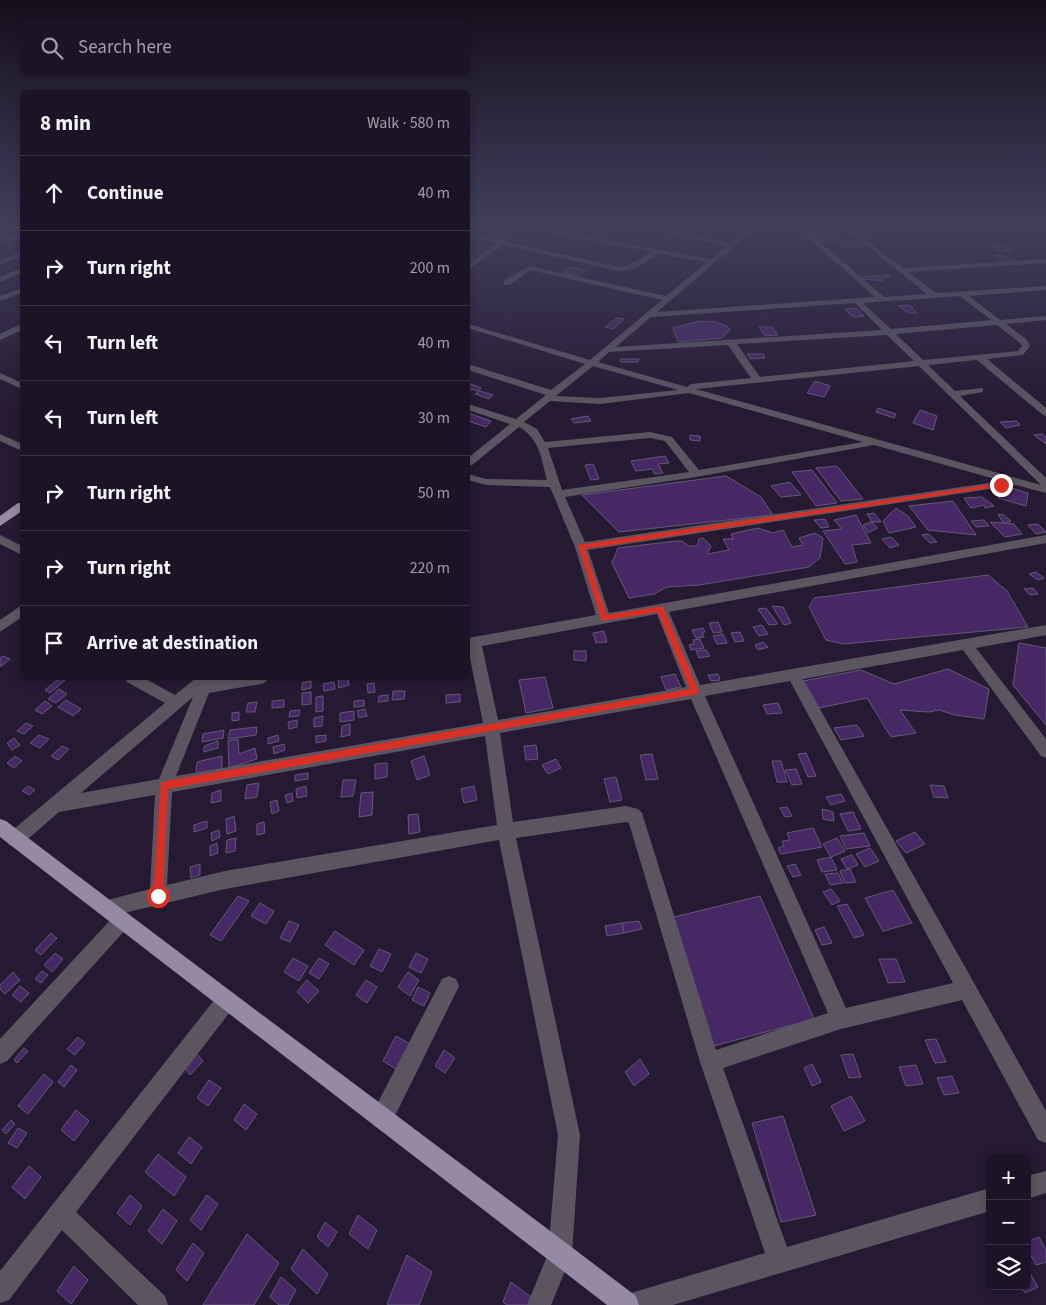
<!DOCTYPE html>
<html lang="en">
<head>
<meta charset="utf-8">
<style>
  body { margin:0; font-family:"Source Sans 3",sans-serif; background:#251d2e; color:#f1f3f6 }
  .controls { position:absolute; right:15px; bottom:15px; display:grid; overflow:hidden; border-radius:8px; box-shadow:0 2px 8px #0003 }
  .controls button { width:45px; height:45px; display:grid; place-items:center; padding:0; border:0; border-bottom:1px solid #3a3343; background:#1c1426; color:#f1f3f6; font:25px sans-serif }
  .stop { position:absolute; width:15px; height:15px; margin:-11px; border:4px solid #d93025; border-radius:50%; background:#fff }
  .stop.end { background:#d93025; border-color:#fff; box-shadow:0 1px 5px #0008 }
  .list { margin:0; padding:0; list-style:none }
  h2 { display:flex; justify-content:space-between; align-items:center; height:65px; margin:0; padding:0 20px; font-size:21px }
  h2 small { font-size:16px; font-weight:400; color:#a09ea7 }
  .list li { display:grid; grid-template-columns:32px 1fr auto; gap:15px; align-items:center; box-sizing:border-box; height:75px; padding:0 20px; border-top:1px solid #3a3343 }
  .list b { display:block; font-size:19px; white-space:nowrap }
  .list em { font-size:16px; font-style:normal; color:#a09ea7 }
  .icon { flex:none; width:28px; height:28px; fill:none; stroke:currentColor; stroke-width:2; stroke-linecap:round; stroke-linejoin:round }
  .map { position:relative; flex:none; width:1046px; height:1305px; overflow:hidden }
  .search { position:absolute; background:#1c1426; box-shadow:0 2px 8px #0003; left:20px; top:20px; width:450px; height:55px; display:flex; align-items:center; gap:12px; box-sizing:border-box; padding:0 18px; border-radius:8px; color:#a09ea7; font-size:19px }
  .panel { position:absolute; background:#1c1426; box-shadow:0 2px 8px #0003; left:20px; top:90px; width:450px; height:590px; border-radius:8px }
  .map>svg:first-child { display:block }
  .building { fill:#462864; stroke:#655875 }
  .lines { fill:none; stroke-linecap:round; stroke-linejoin:round }
  .minor { fill:#5b5562; fill-rule:evenodd }
  .primary { fill:#9589a3; fill-rule:evenodd }
  .route { fill:#d93025 }
</style>
</head>
<body>
<div class="map">
<svg width="1046" height="1305" viewBox="0 0 1046 1305">
  <rect width="100%" height="100%" fill="#261a33"/>
  <g class="building">
    <path d="M832,236L837,240L820,241L815,237Z"/>
    <path d="M838,241H857L863,247H845Z"/>
    <path d="M992,246H1004L1011,251H998Z"/>
    <path d="M994,255H1003L1015,262L1006,263Z"/>
    <path d="M570,267L585,270L579,276L563,273Z"/>
    <path d="M888,275L890,277L879,278L884,281L863,279L860,277Z"/>
    <path d="M909,305L917,313H908L899,306Z"/>
    <path d="M856,308L864,316L853,317L845,309Z"/>
    <path d="M617,318L624,319L613,329L605,327Z"/>
    <path d="M700,321L715,322L727,326L730,330L722,338L678,342L673,328Z"/>
    <path d="M759,327H772L778,335L765,336Z"/>
    <path d="M747,354H763L765,358L751,359Z"/>
    <path d="M620,359H639L638,362H621Z"/>
    <path d="M815,381L830,386L824,397L807,393Z"/>
    <path d="M468,383L481,388L478,391L472,389L468,392Z"/>
    <path d="M480,391L493,395L489,399L475,394Z"/>
    <path d="M878,408L896,414L894,418L876,412Z"/>
    <path d="M920,410L937,416L933,430L913,423Z"/>
    <path d="M468,413L491,421L486,427L468,421Z"/>
    <path d="M588,416L591,421L574,423L571,419Z"/>
    <path d="M1017,421L1020,425L1006,428L1000,422Z"/>
    <path d="M1043,434L1046,437V444L1034,435Z"/>
    <path d="M690,435L700,436V441L690,440Z"/>
    <path d="M665,456L669,463L658,464L663,473L655,474L652,469L636,471L631,461Z"/>
    <path d="M593,464L599,479L591,480L585,465Z"/>
    <path d="M837,466L863,499L841,501L816,468Z"/>
    <path d="M812,470L837,503L816,506L792,472Z"/>
    <path d="M726,476L761,497L773,515L619,532L582,495Z"/>
    <path d="M790,482L801,495L781,497L771,486Z"/>
    <path d="M1001,485L1028,493L1026,506L998,498Z"/>
    <path d="M982,497L994,506L985,508L984,505L971,508L964,498Z"/>
    <path d="M953,501L976,535L928,530L909,506Z"/>
    <path d="M896,508L908,516L916,527L889,533L883,521Z"/>
    <path d="M874,513L881,522H872L867,514Z"/>
    <path d="M998,514L1004,515L1011,521L1003,523Z"/>
    <path d="M856,515L871,543L852,545L857,562L845,564L823,531L842,529L834,520Z"/>
    <path d="M825,519L829,527L821,528L814,520Z"/>
    <path d="M984,520L989,526L976,527L971,521Z"/>
    <path d="M872,522L877,528L868,533L863,525Z"/>
    <path d="M990,522L1014,524L1022,534L1005,537Z"/>
    <path d="M1038,524L1046,532L1036,534L1028,525Z"/>
    <path d="M758,528L773,533L783,530L792,547L803,545L799,538L815,533L823,538L820,558L809,567L699,585L667,587L654,594L629,598L612,563L618,548L676,541H682L689,546H697L699,539L703,538L711,546L707,554L729,550L723,539H733L731,534Z"/>
    <path d="M929,534L937,542L930,543L922,535Z"/>
    <path d="M891,537L899,545L890,548L882,539Z"/>
    <path d="M1036,572L1044,578L1038,580L1029,574Z"/>
    <path d="M988,575L1007,591L1028,627L843,644L826,640L809,607L814,598Z"/>
    <path d="M1033,588L1038,594L1030,595L1024,589Z"/>
    <path d="M772,606L783,607L791,623L784,625Z"/>
    <path d="M766,608L778,624L769,625L758,609Z"/>
    <path d="M718,622L722,632L713,633L709,623Z"/>
    <path d="M762,625L768,634L759,636L753,627Z"/>
    <path d="M703,628L705,632L702,633L704,637L696,638L692,630Z"/>
    <path d="M604,631L607,642L596,643L593,633Z"/>
    <path d="M740,632L744,641L735,642L731,633Z"/>
    <path d="M723,634L727,643L717,644L713,636Z"/>
    <path d="M700,639L704,648L691,650L689,645L694,644L693,640Z"/>
    <path d="M763,642L768,647L758,650L755,645Z"/>
    <path d="M1019,643L1046,648V725L1013,685Z"/>
    <path d="M706,650L710,656L699,658L696,651Z"/>
    <path d="M574,651H586V661L574,660Z"/>
    <path d="M3,656L10,659L0,667V658Z"/>
    <path d="M948,669L989,689L984,719L955,715L939,710L929,712L900,710L916,733L891,737L867,698L819,708L803,681L861,670L894,684Z"/>
    <path d="M675,674L681,687L666,690L661,677Z"/>
    <path d="M718,674L720,680L711,681L708,675Z"/>
    <path d="M545,677L553,708L526,713L519,680Z"/>
    <path d="M60,678L65,680L50,693L45,690Z"/>
    <path d="M338,678H348L349,685L339,688Z"/>
    <path d="M311,681V688L302,690V683Z"/>
    <path d="M334,682L335,689L324,691L323,684Z"/>
    <path d="M374,683L375,692L368,693L367,684Z"/>
    <path d="M59,689L67,694L56,703L48,699Z"/>
    <path d="M393,691H405L404,699L392,700Z"/>
    <path d="M311,692V704L302,705V693Z"/>
    <path d="M460,694V702L446,703V695Z"/>
    <path d="M388,695V701L378,702L379,696Z"/>
    <path d="M323,696V711L316,712V697Z"/>
    <path d="M66,700L81,709L73,716L58,707Z"/>
    <path d="M284,700V707L272,708V701Z"/>
    <path d="M364,700V706L354,707V701Z"/>
    <path d="M45,701L52,706L42,714L35,710Z"/>
    <path d="M257,702L255,712H246L248,703Z"/>
    <path d="M778,703L782,713L767,714L763,705Z"/>
    <path d="M365,709L367,716L359,718L357,711Z"/>
    <path d="M300,710L299,716L289,717L290,711Z"/>
    <path d="M354,711V720L340,722V713Z"/>
    <path d="M239,712V720L232,721V713Z"/>
    <path d="M323,716L322,726L314,727V718Z"/>
    <path d="M297,720V727L289,729L288,722Z"/>
    <path d="M26,723L33,726L24,734L17,731Z"/>
    <path d="M350,724V735L341,737L342,726Z"/>
    <path d="M857,725L864,736L841,740L834,728Z"/>
    <path d="M257,727L256,735L228,739L230,730Z"/>
    <path d="M224,730L223,738L202,742L203,734Z"/>
    <path d="M39,735L49,739L40,748L30,743Z"/>
    <path d="M278,735L279,741L268,744V738Z"/>
    <path d="M326,735V741L316,743V736Z"/>
    <path d="M14,738L20,745L12,750L7,743Z"/>
    <path d="M238,739L239,754L255,748L257,759L229,768L228,741Z"/>
    <path d="M218,741V748L204,752V746Z"/>
    <path d="M284,744L285,750L274,754L273,747Z"/>
    <path d="M536,745L538,759L526,760L524,746Z"/>
    <path d="M62,746L69,749L58,760L51,756Z"/>
    <path d="M806,753L816,776L808,777L798,754Z"/>
    <path d="M652,754L658,779L646,780L640,755Z"/>
    <path d="M15,756L22,761L14,768L7,763Z"/>
    <path d="M222,756V769L196,774L197,762Z"/>
    <path d="M424,756L430,775L417,780L411,761Z"/>
    <path d="M556,759L561,768L548,774L542,765Z"/>
    <path d="M772,761H781L787,782H777Z"/>
    <path d="M387,763V777L375,779V764Z"/>
    <path d="M796,769L802,784L792,785L785,770Z"/>
    <path d="M308,773V779L295,781V775Z"/>
    <path d="M616,777L622,800L610,802L604,779Z"/>
    <path d="M343,780H356L353,796L341,797Z"/>
    <path d="M259,783L257,797L245,799L247,785Z"/>
    <path d="M930,785L944,786L948,798L934,797Z"/>
    <path d="M28,786L35,790L29,795L22,791Z"/>
    <path d="M306,786L307,796L297,798L296,789Z"/>
    <path d="M474,786L477,800L464,803L461,789Z"/>
    <path d="M221,790V801L211,803L212,793Z"/>
    <path d="M373,792L372,815L359,817L361,793Z"/>
    <path d="M292,793L293,801L287,803L285,795Z"/>
    <path d="M841,794L845,801L831,805L826,797Z"/>
    <path d="M277,800L279,811L272,814L270,802Z"/>
    <path d="M787,807L792,816L785,817L780,808Z"/>
    <path d="M822,809L833,812L834,821L823,819Z"/>
    <path d="M853,812L861,829L848,831L840,814Z"/>
    <path d="M418,814L420,832L409,834L408,815Z"/>
    <path d="M234,816L236,831L227,834L226,819Z"/>
    <path d="M207,821V828L194,832V825Z"/>
    <path d="M264,822L265,833L257,835V824Z"/>
    <path d="M813,828L822,847L781,854L778,848L784,846L782,841L790,840L787,833Z"/>
    <path d="M219,830L220,837L212,841L211,833Z"/>
    <path d="M915,832L925,844L906,853L896,841Z"/>
    <path d="M864,833L870,846L846,849L840,836Z"/>
    <path d="M236,838L235,851L226,853L227,840Z"/>
    <path d="M837,838L845,851L831,857L823,844Z"/>
    <path d="M217,843L218,853L210,856V846Z"/>
    <path d="M870,848L879,861L865,867L856,854Z"/>
    <path d="M852,855L858,865L847,869L841,859Z"/>
    <path d="M831,857L837,870L822,872L817,860Z"/>
    <path d="M200,864V875L191,878L190,867Z"/>
    <path d="M795,864L801,875L793,877L787,866Z"/>
    <path d="M850,869L856,882L845,883L840,871Z"/>
    <path d="M838,873L843,883L830,885L825,874Z"/>
    <path d="M831,889L840,901L832,905L823,892Z"/>
    <path d="M893,890L912,923L883,931L865,898Z"/>
    <path d="M238,896L249,901L221,941L210,935Z"/>
    <path d="M760,896L814,1019L714,1046L670,918Z"/>
    <path d="M260,903L274,911L266,924L251,916Z"/>
    <path d="M847,904L864,935L854,938L837,906Z"/>
    <path d="M289,921L299,925L290,942L280,938Z"/>
    <path d="M639,921L642,929L624,933L622,923Z"/>
    <path d="M622,923L624,933L607,936L605,926Z"/>
    <path d="M824,927L832,943L822,945L815,930Z"/>
    <path d="M335,931L364,950L354,965L325,945Z"/>
    <path d="M51,933L57,938L41,955L35,950Z"/>
    <path d="M379,949L391,954L382,972L370,966Z"/>
    <path d="M55,953L63,959L52,972L44,965Z"/>
    <path d="M416,953L428,959L421,973L409,967Z"/>
    <path d="M293,958L308,966L299,981L284,972Z"/>
    <path d="M319,958L329,964L319,979L309,973Z"/>
    <path d="M879,959H896L905,982L888,983Z"/>
    <path d="M42,971L48,975L41,983L35,979Z"/>
    <path d="M13,972L20,980L5,994L0,989V985Z"/>
    <path d="M408,972L419,980L410,996L398,987Z"/>
    <path d="M307,980L319,991L308,1003L297,992Z"/>
    <path d="M366,980L377,987L367,1003L356,995Z"/>
    <path d="M20,986L29,993L21,1002L12,995Z"/>
    <path d="M418,987L430,993L424,1006L412,1000Z"/>
    <path d="M396,1036L412,1045L399,1071L383,1061Z"/>
    <path d="M78,1037L85,1043L75,1055L67,1049Z"/>
    <path d="M936,1039L946,1062L935,1063L925,1040Z"/>
    <path d="M24,1048L28,1051L17,1063L14,1060Z"/>
    <path d="M193,1049L203,1061L190,1075L181,1063Z"/>
    <path d="M444,1050L455,1058L445,1073L435,1066Z"/>
    <path d="M853,1054L861,1077L849,1078L841,1055Z"/>
    <path d="M640,1059L649,1074L634,1086L625,1072Z"/>
    <path d="M812,1064L821,1082L812,1086L804,1068Z"/>
    <path d="M71,1065L77,1070L64,1087L58,1082Z"/>
    <path d="M916,1065L923,1084L906,1086L899,1067Z"/>
    <path d="M44,1074L53,1082L28,1114L18,1106Z"/>
    <path d="M952,1076L959,1093L944,1095L937,1078Z"/>
    <path d="M209,1080L221,1088L208,1106L197,1098Z"/>
    <path d="M851,1096L865,1121L844,1131L831,1106Z"/>
    <path d="M244,1104L257,1114L246,1130L234,1120Z"/>
    <path d="M76,1110L89,1121L74,1141L61,1130Z"/>
    <path d="M783,1116L816,1215L781,1222L752,1123Z"/>
    <path d="M11,1120L15,1124L6,1134L2,1130Z"/>
    <path d="M18,1128L27,1133L17,1148L8,1143Z"/>
    <path d="M189,1137L202,1147L191,1164L178,1153Z"/>
    <path d="M158,1154L186,1177L174,1196L145,1172Z"/>
    <path d="M29,1166L41,1177L25,1199L12,1187Z"/>
    <path d="M130,1195L142,1206L130,1225L117,1213Z"/>
    <path d="M207,1195L218,1204L201,1230L190,1220Z"/>
    <path d="M163,1209L177,1221L162,1244L148,1231Z"/>
    <path d="M358,1215L377,1230L368,1249L349,1234Z"/>
    <path d="M325,1222L337,1232L328,1247L317,1237Z"/>
    <path d="M247,1234L279,1263L254,1305H203Z"/>
    <path d="M1039,1237L1046,1250V1262L1036,1265L1027,1248V1242Z"/>
    <path d="M193,1243L204,1253L187,1281L176,1270Z"/>
    <path d="M303,1249L328,1274L317,1294L291,1269Z"/>
    <path d="M407,1255L432,1272L419,1305H389L387,1304Z"/>
    <path d="M74,1266L88,1280L71,1304L57,1291Z"/>
    <path d="M1027,1268L1038,1287L1025,1293L1021,1286H1027Z"/>
    <path d="M281,1277L296,1290L288,1305H279L270,1297Z"/>
    <path d="M511,1282L531,1297L528,1305H507L503,1302Z"/>
  </g>
  <g class="lines">
    <g class="minor">
      <path d="M515,226H528L711,259L727,246L635,226H646L731,243L751,226H758L657,312L875,297L806,236V234L815,226H822L812,235L884,297L927,294L842,226H849L903,268L1046,259V263L908,272L936,293L1046,286V290L969,296L1000,320L1046,316V320L1006,324L1026,339L1030,346L1023,355L987,359L1046,408V416L1043,415L977,360L928,365L955,391L983,388V392L960,396L1046,478V493L1016,485L588,550L609,613L1046,535V543L669,612L700,685L1046,625V635L976,648L1046,739V758L1041,756L963,650L803,679L1046,1111V1143L1038,1140L962,1000L841,1029L723,1068L787,1247L990,1188V1211L673,1305H619L622,1296L631,1293L765,1253L700,1062L629,823L626,822L516,838L580,1135L572,1254L551,1305H527L548,1254L558,1135L499,840L225,889L124,913L128,915L131,921L128,927L7,1061L0,1064V1039L115,915L106,917L100,914L97,908L100,902L150,889L155,795L59,812L21,845L15,847L9,845L7,839L9,833L165,703L127,682L125,678H144L175,695L196,678H212L211,680L229,678H268L266,682L261,684L209,693L176,776L483,723L468,648V638L596,615L575,547L550,487L486,485L468,480V474L486,479L547,480C541,458 540,439 519,427L472,465L468,466V458L510,424L468,410V404L516,419L546,395L468,370V364L551,390L585,364L468,328V324L590,360L662,300L530,270L510,285H504V281L529,266L666,296L707,262L659,254L634,269L619,271L503,245L468,270V265L496,243L468,237V233L500,240L505,238L508,240L507,242L619,267L629,265L651,252ZM960,296L991,320L891,329L863,303ZM855,303L882,330L616,347L651,317ZM997,325L1020,343L1022,346L1018,351L923,360L896,334ZM887,335L914,361L760,377L737,344ZM728,345L751,378L691,384L687,387L598,362L609,352ZM593,366L678,390L600,398L556,396ZM919,366L1041,485L696,389ZM689,393L863,442L699,470L672,437L650,432L545,442L537,429L524,422L550,401L600,404ZM650,438L665,441L689,472L562,490L548,448ZM874,445L1002,481L585,542L565,497L696,477ZM657,614L686,687L498,720L482,646ZM790,681L953,983L846,1008L705,696ZM193,697L159,779L81,793ZM691,699L828,1013L716,1050L642,813L638,809L626,806L513,822L500,733ZM485,736L497,825L225,871L167,885L172,792Z"/>
      <path d="M22,232V236L0,244V240Z"/>
      <path d="M22,252V256L0,265V260Z"/>
      <path d="M19,269H22V273L0,282V277Z"/>
      <path d="M22,288V293L0,301V296Z"/>
      <path d="M19,325H22V330L0,340V334Z"/>
      <path d="M0,373L22,383V389L0,379Z"/>
      <path d="M0,434L22,444V451L0,441Z"/>
      <path d="M0,535L22,546V555L0,544Z"/>
      <path d="M22,605V617L0,632V620Z"/>
      <path d="M449,976L456,979L459,986L390,1126L382,1129L374,1126L371,1118L374,1110L442,979Z"/>
      <path d="M226,991L233,994L236,1001L233,1008L76,1212L165,1296L168,1305H138L62,1230L9,1300L0,1303V1271L219,994Z"/>
      <path d="M1046,1171V1193L1027,1199V1176Z"/>
    </g>
    <g class="primary">
      <path d="M18,503H22V511L0,526V516Z"/>
      <path d="M0,819L6,821C215,981 427,1137 636,1296L639,1305H607L0,837Z"/>
    </g>
  </g>
  <linearGradient id="sky" x2="0" y2="1"><stop stop-color="#150e1c"/><stop offset="0.55" stop-color="#413e5b"/><stop offset="1" stop-color="#413e5b" stop-opacity="0"/></linearGradient>
  <rect width="1046" height="408" fill="url(#sky)"/>
  <path class="route" d="M1001,483L1004,485L1003,486L585,549L607,615L663,606L699,691L698,694L168,789L163,896L162,900L158,901L154,900L153,896L161,782L690,689L658,612L602,621L578,545Z"/>
</svg>
<div class="controls">
<button>+</button>
<button>−</button>
<button><svg class="icon" aria-label="layers" viewBox="0 0 24 24"><path d="M12 4l9 5-9 5-9-5zM3 14l9 5 9-5"/></svg></button>
</div>
<div class="stop" style="left:158px;top:896px"></div>
<div class="stop end" style="left:1001px;top:485px"></div>
<div class="search"><svg class="icon" aria-label="search" viewBox="0 0 24 24"><circle cx="10" cy="10" r="6"/><path d="M15 15l6 6"/></svg>Search here</div>
<section class="panel">
<h2>8 min<small>Walk · 580 m</small></h2>
<ul class="list">
<li><svg class="icon" aria-label="ahead" viewBox="0 0 24 24"><path d="M12 20V5M6 11l6-6 6 6"/></svg><div><b>Continue</b></div><em>40 m</em></li>
<li><svg class="icon" aria-label="right" viewBox="0 0 24 24"><path d="M7 20v-9h11M14 6l5 5-5 5"/></svg><div><b>Turn right</b></div><em>200 m</em></li>
<li><svg class="icon" aria-label="left" viewBox="0 0 24 24"><path d="M17 20v-9H6M10 6l-5 5 5 5"/></svg><div><b>Turn left</b></div><em>40 m</em></li>
<li><svg class="icon" aria-label="left" viewBox="0 0 24 24"><path d="M17 20v-9H6M10 6l-5 5 5 5"/></svg><div><b>Turn left</b></div><em>30 m</em></li>
<li><svg class="icon" aria-label="right" viewBox="0 0 24 24"><path d="M7 20v-9h11M14 6l5 5-5 5"/></svg><div><b>Turn right</b></div><em>50 m</em></li>
<li><svg class="icon" aria-label="right" viewBox="0 0 24 24"><path d="M7 20v-9h11M14 6l5 5-5 5"/></svg><div><b>Turn right</b></div><em>220 m</em></li>
<li><svg class="icon" aria-label="arrive" viewBox="0 0 24 24"><path d="M6 21V4h12l-3 4 3 4H6"/></svg><div><b>Arrive at destination</b></div></li>
</ul>
</section>
</div>
</body>
</html>
